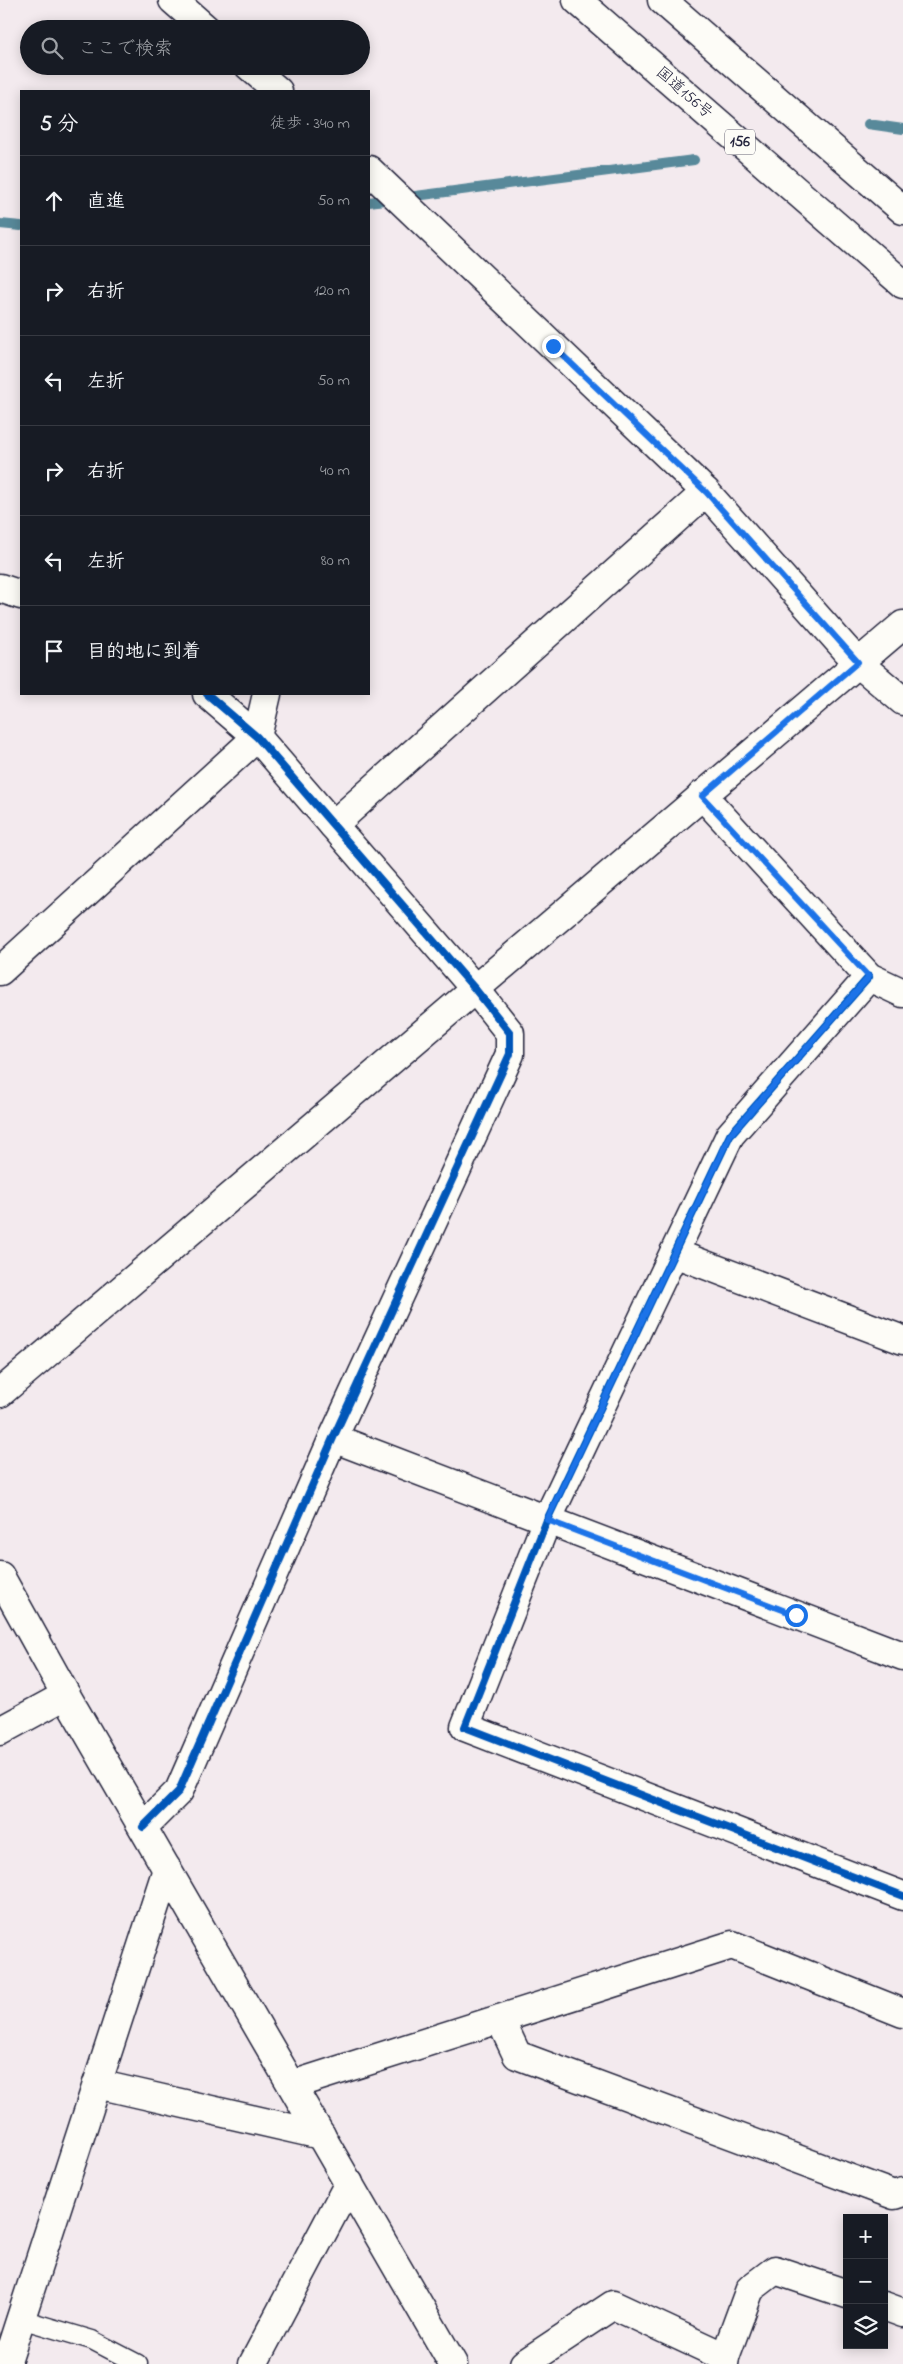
<!DOCTYPE html>
<html lang="ja">
<head>
<meta charset="utf-8">
<style>
  body { margin:0; font-family:"Indie Flower","Klee One",sans-serif; background:#20242c; color:#f1f3f6 }
  .controls { position:absolute; right:15px; bottom:15px; display:grid; overflow:hidden; border-radius:0px; box-shadow:0 2px 12px #0003 }
  .controls button { width:45px; height:45px; display:grid; place-items:center; padding:0; border:0; border-bottom:1px solid #363941; background:#171b24; color:#f1f3f6; font:25px sans-serif }
  .stop { position:absolute; width:15px; height:15px; margin:-11px; border:4px solid #1a73e8; border-radius:50%; background:#fff }
  .stop.end { background:#1a73e8; border-color:#fff; box-shadow:0 1px 5px #0008 }
  .list { margin:0; padding:0; list-style:none }
  h2 { display:flex; justify-content:space-between; align-items:center; height:65px; margin:0; padding:0 20px; font-size:21px }
  h2 small { font-size:16px; font-weight:400; color:#9ea1a6 }
  .list li { display:grid; grid-template-columns:32px 1fr auto; gap:15px; align-items:center; box-sizing:border-box; height:90px; padding:0 20px; border-top:1px solid #363941 }
  .list b { display:block; font-size:19px; white-space:nowrap }
  .list em { font-size:16px; font-style:normal; color:#9ea1a6 }
  .icon { flex:none; width:28px; height:28px; fill:none; stroke:currentColor; stroke-width:2; stroke-linecap:round; stroke-linejoin:round }
  .map { position:relative; flex:none; width:903px; height:2364px; overflow:hidden }
  .search { position:absolute; background:#171b24; box-shadow:0 2px 12px #0003; left:20px; top:20px; width:350px; height:55px; display:flex; align-items:center; gap:12px; box-sizing:border-box; padding:0 18px; border-radius:28px; color:#9ea1a6; font-size:19px }
  .panel { position:absolute; background:#171b24; box-shadow:0 2px 12px #0003; left:20px; top:90px; width:350px; height:605px; border-radius:0px }
  .map>svg:first-child { display:block }
  .lines { fill:none; stroke-linecap:round; stroke-linejoin:round }
  .stream { stroke:#59899a; stroke-width:10 }
  .service-casing { stroke:#22223b; stroke-width:21 }
  .minor-casing { stroke:#22223b; stroke-width:31 }
  .tertiary-casing { stroke:#22223b; stroke-width:31 }
  .trunk-casing { stroke:#22223b; stroke-width:31 }
  .service { stroke:#fdfcf7; stroke-width:18 }
  .minor { stroke:#fdfcf7; stroke-width:28 }
  .tertiary { stroke:#fdfcf7; stroke-width:28 }
  .trunk { stroke:#fdfcf7; stroke-width:28 }
  .cycleway-casing { stroke:#fdfcf7; stroke-width:11 }
  .cycleway { stroke:#0057b8; stroke-width:8 }
  .route { stroke:#1a73e8; stroke-width:6 }
  .labels { text-anchor:middle; dominant-baseline:central; stroke-width:4; stroke-linejoin:round; paint-order:stroke }
  .shield { fill:#fdfcf7; stroke:#646373; stroke-width:1 }
  .shield-label { font-size:15px; font-weight:bold; fill:#22223b }
  .street-label { font-size:16px; fill:#22223b; stroke:#fdfcf7 }
</style>
</head>
<body>
<div class="map">
<svg width="903" height="2364" viewBox="0 0 903 2364">
  <rect width="100%" height="100%" fill="#f3eaee"/>
  <filter id="ink" filterUnits="userSpaceOnUse"><feTurbulence type="fractalNoise" baseFrequency=".02" numOctaves="2"/><feDisplacementMap in="SourceGraphic" scale="10" xChannelSelector="R" yChannelSelector="G"/><feConvolveMatrix kernelMatrix="1 2 1 2 8 2 1 2 1" color-interpolation-filters="sRGB"/></filter>
  <g filter="url(#ink)">
    <g class="lines">
      <g class="stream">
        <path d="M868,124L903,129"/>
        <path d="M369,202L694,160"/>
        <path d="M0,224L21,226"/>
      </g>
      <g class="service-casing">
        <path id="service" d="M21,2319L92,2340L138,2364"/>
      </g>
      <g class="minor-casing">
        <g id="minor">
          <path d="M173,0L206,29"/>
          <path d="M249,66L278,91"/>
          <path d="M369,170L706,492L858,663L903,701"/>
          <path d="M0,588L21,595"/>
          <path d="M702,795L869,977L903,993"/>
          <path d="M333,825L706,492"/>
          <path d="M0,971L257,737L267,694"/>
          <path d="M869,977L730,1135L547,1520L465,1727L903,1896"/>
          <path d="M674,1253L903,1340"/>
          <path d="M333,1438L903,1656"/>
          <path d="M0,1731L66,1695"/>
          <path d="M143,1827L179,1791L333,1438L510,1054V1033L475,989L257,737L207,694"/>
          <path d="M500,2019L517,2055L894,2195L903,2192"/>
          <path d="M97,2084L321,2135"/>
          <path d="M292,2085L732,1945L903,2013"/>
          <path d="M884,2306L903,2313"/>
          <path d="M6,2364L167,1869"/>
          <path d="M253,2364L349,2183"/>
          <path d="M524,2364L613,2305L725,2357"/>
          <path d="M724,2364L725,2357L750,2289L775,2270L847,2294"/>
        </g>
      </g>
      <g class="tertiary-casing">
        <g id="tertiary">
          <path d="M0,1393L903,625"/>
          <path d="M0,1576L66,1695L453,2364"/>
        </g>
      </g>
      <g class="trunk-casing">
        <g id="trunk">
          <path d="M577,0L903,284"/>
          <path d="M662,0L903,210"/>
        </g>
      </g>
      <use href="#service" class="service"/>
      <use href="#minor" class="minor"/>
      <use href="#tertiary" class="tertiary"/>
      <use href="#trunk" class="trunk"/>
      <g class="cycleway-casing">
        <g id="cycleway">
          <path d="M869,977L730,1135L547,1520L465,1727L903,1896"/>
          <path d="M143,1827L179,1791L333,1438L510,1054V1033L475,989L257,737L207,694"/>
        </g>
      </g>
      <use href="#cycleway" class="cycleway"/>
    </g>
  </g>
  <g class="lines" filter="url(#ink)">
    <path class="route" d="M553,346L706,492L858,662L702,796L869,977L730,1135L547,1520L796,1615"/>
  </g>
  <g class="labels">
    <rect class="shield" x="725" y="129.5" width="30" height="25" rx="4"/>
    <g class="shield-label">
      <text x="740" y="142">156</text>
    </g>
    <g class="street-label">
      <text transform="translate(684 93) rotate(41)">国道156号</text>
    </g>
  </g>
</svg>
<div class="controls">
<button>+</button>
<button>−</button>
<button><svg class="icon" aria-label="layers" viewBox="0 0 24 24"><path d="M12 4l9 5-9 5-9-5zM3 14l9 5 9-5"/></svg></button>
</div>
<div class="stop" style="left:796px;top:1615px"></div>
<div class="stop end" style="left:553px;top:346px"></div>
<div class="search"><svg class="icon" aria-label="search" viewBox="0 0 24 24"><circle cx="10" cy="10" r="6"/><path d="M15 15l6 6"/></svg>ここで検索</div>
<section class="panel">
<h2>5 分<small>徒歩 · 340 m</small></h2>
<ul class="list">
<li><svg class="icon" aria-label="ahead" viewBox="0 0 24 24"><path d="M12 20V5M6 11l6-6 6 6"/></svg><div><b>直進</b></div><em>50 m</em></li>
<li><svg class="icon" aria-label="right" viewBox="0 0 24 24"><path d="M7 20v-9h11M14 6l5 5-5 5"/></svg><div><b>右折</b></div><em>120 m</em></li>
<li><svg class="icon" aria-label="left" viewBox="0 0 24 24"><path d="M17 20v-9H6M10 6l-5 5 5 5"/></svg><div><b>左折</b></div><em>50 m</em></li>
<li><svg class="icon" aria-label="right" viewBox="0 0 24 24"><path d="M7 20v-9h11M14 6l5 5-5 5"/></svg><div><b>右折</b></div><em>40 m</em></li>
<li><svg class="icon" aria-label="left" viewBox="0 0 24 24"><path d="M17 20v-9H6M10 6l-5 5 5 5"/></svg><div><b>左折</b></div><em>80 m</em></li>
<li><svg class="icon" aria-label="arrive" viewBox="0 0 24 24"><path d="M6 21V4h12l-3 4 3 4H6"/></svg><div><b>目的地に到着</b></div></li>
</ul>
</section>
</div>
</body>
</html>
